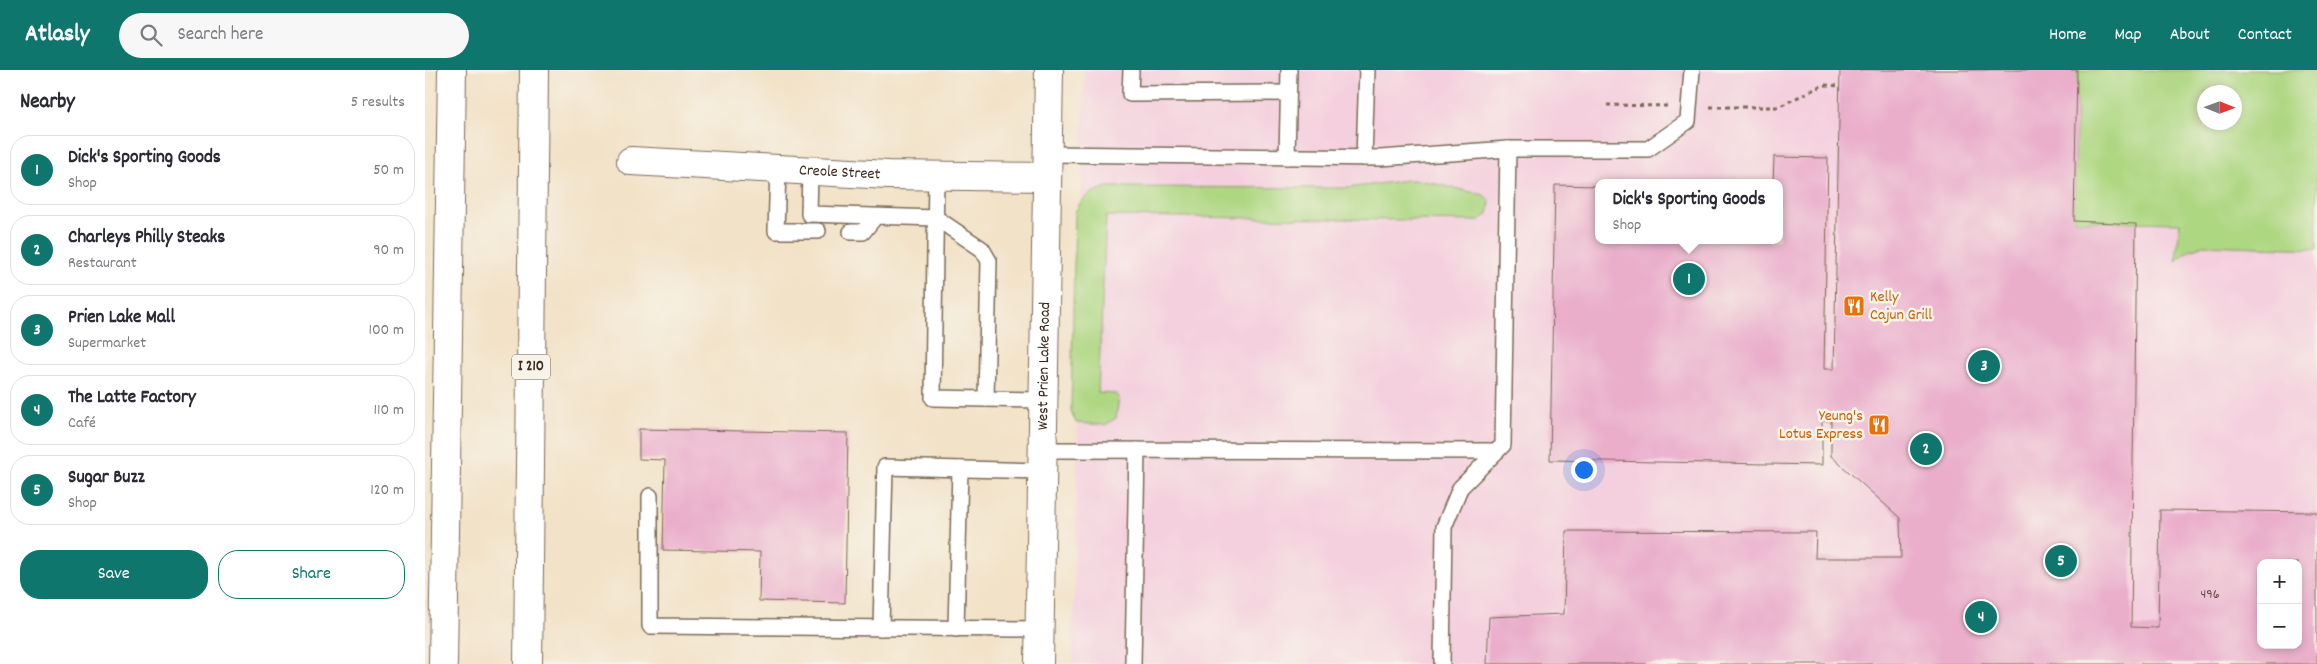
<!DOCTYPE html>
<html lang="en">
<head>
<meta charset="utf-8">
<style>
  body { margin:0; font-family:Dekko,sans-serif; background:#f7f7f7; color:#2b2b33 }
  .controls { position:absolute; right:15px; bottom:15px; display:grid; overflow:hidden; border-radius:10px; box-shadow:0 2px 8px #0003 }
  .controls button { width:45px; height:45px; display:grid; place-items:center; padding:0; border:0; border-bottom:1px solid #e1e1e2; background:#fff; color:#2b2b33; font:25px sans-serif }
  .compass { position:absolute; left:1772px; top:15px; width:45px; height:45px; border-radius:50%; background:#fff; box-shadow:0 2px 8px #0003; rotate:91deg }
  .you { position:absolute; left:1158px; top:399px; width:18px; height:18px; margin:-12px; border:4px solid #fff; border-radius:50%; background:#1a73e8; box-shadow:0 0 0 8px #1a73e833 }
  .badge { display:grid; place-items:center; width:32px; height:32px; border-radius:50%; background:#0f766e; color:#fff; font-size:16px; font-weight:700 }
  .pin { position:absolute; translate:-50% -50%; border:2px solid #fff; box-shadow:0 1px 5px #0006 }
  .popup { position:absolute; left:1170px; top:109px; width:188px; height:65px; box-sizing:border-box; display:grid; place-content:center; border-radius:10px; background:#fff; filter:drop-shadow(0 1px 4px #0005); font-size:16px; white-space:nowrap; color:#7c7c81 }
  .popup b { font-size:19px; color:#2b2b33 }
  .popup::after { content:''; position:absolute; left:50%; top:100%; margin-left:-10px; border:10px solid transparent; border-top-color:#fff }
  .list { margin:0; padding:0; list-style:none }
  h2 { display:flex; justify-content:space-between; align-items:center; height:65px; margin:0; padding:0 20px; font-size:21px }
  h2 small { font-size:16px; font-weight:400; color:#7c7c81 }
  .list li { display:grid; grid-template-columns:32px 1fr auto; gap:15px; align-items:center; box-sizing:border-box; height:70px; margin:0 10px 10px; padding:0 10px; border:1px solid #e1e1e2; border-radius:20px }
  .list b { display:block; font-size:19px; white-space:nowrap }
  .list p { margin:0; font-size:16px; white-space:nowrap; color:#7c7c81 }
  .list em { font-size:16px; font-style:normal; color:#7c7c81 }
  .actions { display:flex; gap:10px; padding:15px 20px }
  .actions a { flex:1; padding:11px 0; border:1px solid #0f766e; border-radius:20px; text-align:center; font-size:18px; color:#0f766e }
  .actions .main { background:#0f766e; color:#fff }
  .icon { flex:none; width:28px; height:28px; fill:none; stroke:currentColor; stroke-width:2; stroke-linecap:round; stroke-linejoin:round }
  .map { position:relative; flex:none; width:1892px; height:594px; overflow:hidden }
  header { display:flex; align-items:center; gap:30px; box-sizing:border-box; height:70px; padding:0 25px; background:#0f766e; color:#fff }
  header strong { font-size:24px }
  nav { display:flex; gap:28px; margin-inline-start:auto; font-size:18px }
  .search { width:350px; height:45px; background:#f7f7f7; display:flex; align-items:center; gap:12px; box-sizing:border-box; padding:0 18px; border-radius:28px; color:#7c7c81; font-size:19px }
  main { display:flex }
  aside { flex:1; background:#fff }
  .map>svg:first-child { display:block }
  .built { fill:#f4cfde; fill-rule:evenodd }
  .green { fill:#aed782; stroke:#748050; fill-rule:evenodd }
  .building { fill:#eaaecb; fill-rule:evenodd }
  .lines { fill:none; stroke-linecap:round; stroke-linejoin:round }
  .service-casing { stroke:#7b6a59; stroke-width:18 }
  .minor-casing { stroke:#7b6a59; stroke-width:30 }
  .tertiary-casing { stroke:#7b6a59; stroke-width:30 }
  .motorway-casing { stroke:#7b6a59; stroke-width:30 }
  .path { stroke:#7b6a59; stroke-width:3; stroke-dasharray:4 4; stroke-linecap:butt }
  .service { stroke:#fff; stroke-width:15 }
  .minor { stroke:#fff; stroke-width:28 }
  .tertiary { stroke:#fff; stroke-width:28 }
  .motorway { stroke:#fff; stroke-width:28 }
  .labels { text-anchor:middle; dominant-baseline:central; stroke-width:5; stroke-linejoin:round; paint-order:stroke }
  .number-label { font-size:14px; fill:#674b49 }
  .shield { fill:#f7f3e8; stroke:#73665b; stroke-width:1 }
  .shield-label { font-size:15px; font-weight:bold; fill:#3b2a1e }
  .street-label { font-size:16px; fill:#3b2a1e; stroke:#f7f3e8 }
  .food-label { font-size:16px; fill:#c56008; stroke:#f7f3e8; text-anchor:start }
</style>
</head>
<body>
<header>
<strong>Atlasly</strong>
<div class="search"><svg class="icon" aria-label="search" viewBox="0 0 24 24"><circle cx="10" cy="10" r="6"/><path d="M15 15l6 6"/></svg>Search here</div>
<nav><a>Home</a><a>Map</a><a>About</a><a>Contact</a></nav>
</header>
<main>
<aside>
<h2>Nearby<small>5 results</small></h2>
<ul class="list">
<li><span class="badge">1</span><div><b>Dick's Sporting Goods</b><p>Shop</p></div><em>50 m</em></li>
<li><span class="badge">2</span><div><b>Charleys Philly Steaks</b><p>Restaurant</p></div><em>90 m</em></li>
<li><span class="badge">3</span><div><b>Prien Lake Mall</b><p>Supermarket</p></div><em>100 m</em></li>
<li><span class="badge">4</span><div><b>The Latte Factory</b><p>Café</p></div><em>110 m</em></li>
<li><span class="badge">5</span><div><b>Sugar Buzz</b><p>Shop</p></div><em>120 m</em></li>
</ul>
<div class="actions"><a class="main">Save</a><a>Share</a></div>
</aside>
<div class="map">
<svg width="1892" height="594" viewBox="0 0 1892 594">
  <rect width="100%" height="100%" fill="#f7f3e8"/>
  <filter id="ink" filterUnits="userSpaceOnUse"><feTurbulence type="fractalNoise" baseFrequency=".02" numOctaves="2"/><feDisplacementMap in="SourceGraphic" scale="10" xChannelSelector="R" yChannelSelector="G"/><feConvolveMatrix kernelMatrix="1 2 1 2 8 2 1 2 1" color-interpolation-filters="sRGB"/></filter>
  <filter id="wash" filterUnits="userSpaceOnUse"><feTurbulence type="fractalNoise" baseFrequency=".0096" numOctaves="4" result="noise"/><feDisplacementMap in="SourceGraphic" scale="20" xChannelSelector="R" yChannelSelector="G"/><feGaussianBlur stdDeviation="1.12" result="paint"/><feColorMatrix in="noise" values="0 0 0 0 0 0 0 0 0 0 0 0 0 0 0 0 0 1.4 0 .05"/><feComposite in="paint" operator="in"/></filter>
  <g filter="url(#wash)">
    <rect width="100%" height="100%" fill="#f2e2c7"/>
    <path class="built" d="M659,0H1892V594H648ZM1780,22H1810V52H1780ZM1174,113H1354V170H1174ZM1836,493H1873V575H1836Z"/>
    <g class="green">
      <path d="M1652,0H1892V179L1779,175L1764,180L1751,191L1755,153L1649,151ZM1780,22H1810V52H1780Z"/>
      <path d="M982,110H994L1059,125L1065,132L1063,144L1054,151L681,146L673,323L692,324L694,328L691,348L680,355L651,353L646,342L650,143C656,127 667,122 682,117L923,118Z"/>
    </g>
    <g id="blocks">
      <g class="building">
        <path d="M1415,0H1652L1649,151L1711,154L1706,557L1733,558L1735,440L1892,442V594H1062L1064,547L1139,544L1141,461L1391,462L1390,488H1476L1475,448L1406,386V351H1397V395L1125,390L1130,115L1174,116V170H1354V113H1348L1349,87L1403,88L1399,299H1409ZM1836,493H1873V575H1836Z"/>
        <path d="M214,359L423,363L420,533L334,531L335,482L238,480L240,390L214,389Z"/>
      </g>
    </g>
  </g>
  <g filter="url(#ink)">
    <use href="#blocks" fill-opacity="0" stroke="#7b6a59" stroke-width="1"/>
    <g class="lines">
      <g class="service-casing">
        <g id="service">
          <path d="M706,0L705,24L863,23"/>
          <path d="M623,84L955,88L1083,79H1223L1263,51L1267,0"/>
          <path d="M862,87L864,0"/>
          <path d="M939,88L942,0"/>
          <path d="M353,100L351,161H393"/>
          <path d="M385,102L384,144L511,148L557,179L564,191L561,329"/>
          <path d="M511,105L508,328L618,330"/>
          <path d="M426,162H438L450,147"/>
          <path d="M618,380L1072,381"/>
          <path d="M225,426V556L615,559"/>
          <path d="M456,558L460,397L618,401"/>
          <path d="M531,559L535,399"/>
          <path d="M708,594L712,380"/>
          <path d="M1017,594L1019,457L1035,418L1078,375L1083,79"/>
        </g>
      </g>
      <g class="minor-casing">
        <g id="minor">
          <path id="s1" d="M206,91L463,105L622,107"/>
        </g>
      </g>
      <g class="tertiary-casing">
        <g id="tertiary">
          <path id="s2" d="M614,594L624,0"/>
        </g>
      </g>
      <g class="motorway-casing">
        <g id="motorway">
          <path d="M18,594L27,0"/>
          <path d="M103,594L109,0"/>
        </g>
      </g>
      <g class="path">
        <path d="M1182,35L1244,36"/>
        <path d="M1285,37H1353L1398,15L1414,16"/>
      </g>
      <use href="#service" class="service"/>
      <use href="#minor" class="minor"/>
      <use href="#tertiary" class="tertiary"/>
      <use href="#motorway" class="motorway"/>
    </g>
  </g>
  <defs>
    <g id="restaurant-square" transform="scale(1.125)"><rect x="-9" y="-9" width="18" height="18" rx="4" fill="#e8710a" stroke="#f7f3e8"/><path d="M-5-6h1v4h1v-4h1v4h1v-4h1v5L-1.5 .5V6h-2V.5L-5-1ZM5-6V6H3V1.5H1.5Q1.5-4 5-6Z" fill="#fff"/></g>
  </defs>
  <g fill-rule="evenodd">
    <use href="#restaurant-square" x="1429" y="236"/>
    <use href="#restaurant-square" x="1454" y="355"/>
  </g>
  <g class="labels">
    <g class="number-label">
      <text x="1785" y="525">496</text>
    </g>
    <rect class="shield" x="87" y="284.5" width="38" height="25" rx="4"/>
    <g class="shield-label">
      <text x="106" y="297">I 210</text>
    </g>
    <g class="street-label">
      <text stroke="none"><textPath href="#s1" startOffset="209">Creole Street</textPath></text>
      <text stroke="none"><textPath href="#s2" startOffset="298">West Prien Lake Road</textPath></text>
    </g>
    <g class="food-label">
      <text x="1445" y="227">Kelly<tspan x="1445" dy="18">Cajun Grill</tspan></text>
      <text x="1438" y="346" text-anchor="end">Yeung's<tspan x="1438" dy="18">Lotus Express</tspan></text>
    </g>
  </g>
</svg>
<div class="controls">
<button>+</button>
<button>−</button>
</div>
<svg class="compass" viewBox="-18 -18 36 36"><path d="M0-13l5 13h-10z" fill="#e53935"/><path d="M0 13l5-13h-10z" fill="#7c7c81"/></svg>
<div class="you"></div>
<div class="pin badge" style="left:1264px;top:209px">1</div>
<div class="popup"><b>Dick's Sporting Goods</b>Shop</div>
<div class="pin badge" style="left:1501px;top:379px">2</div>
<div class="pin badge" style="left:1559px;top:296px">3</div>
<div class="pin badge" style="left:1556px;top:547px">4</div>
<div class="pin badge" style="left:1636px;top:491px">5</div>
</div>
</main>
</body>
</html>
